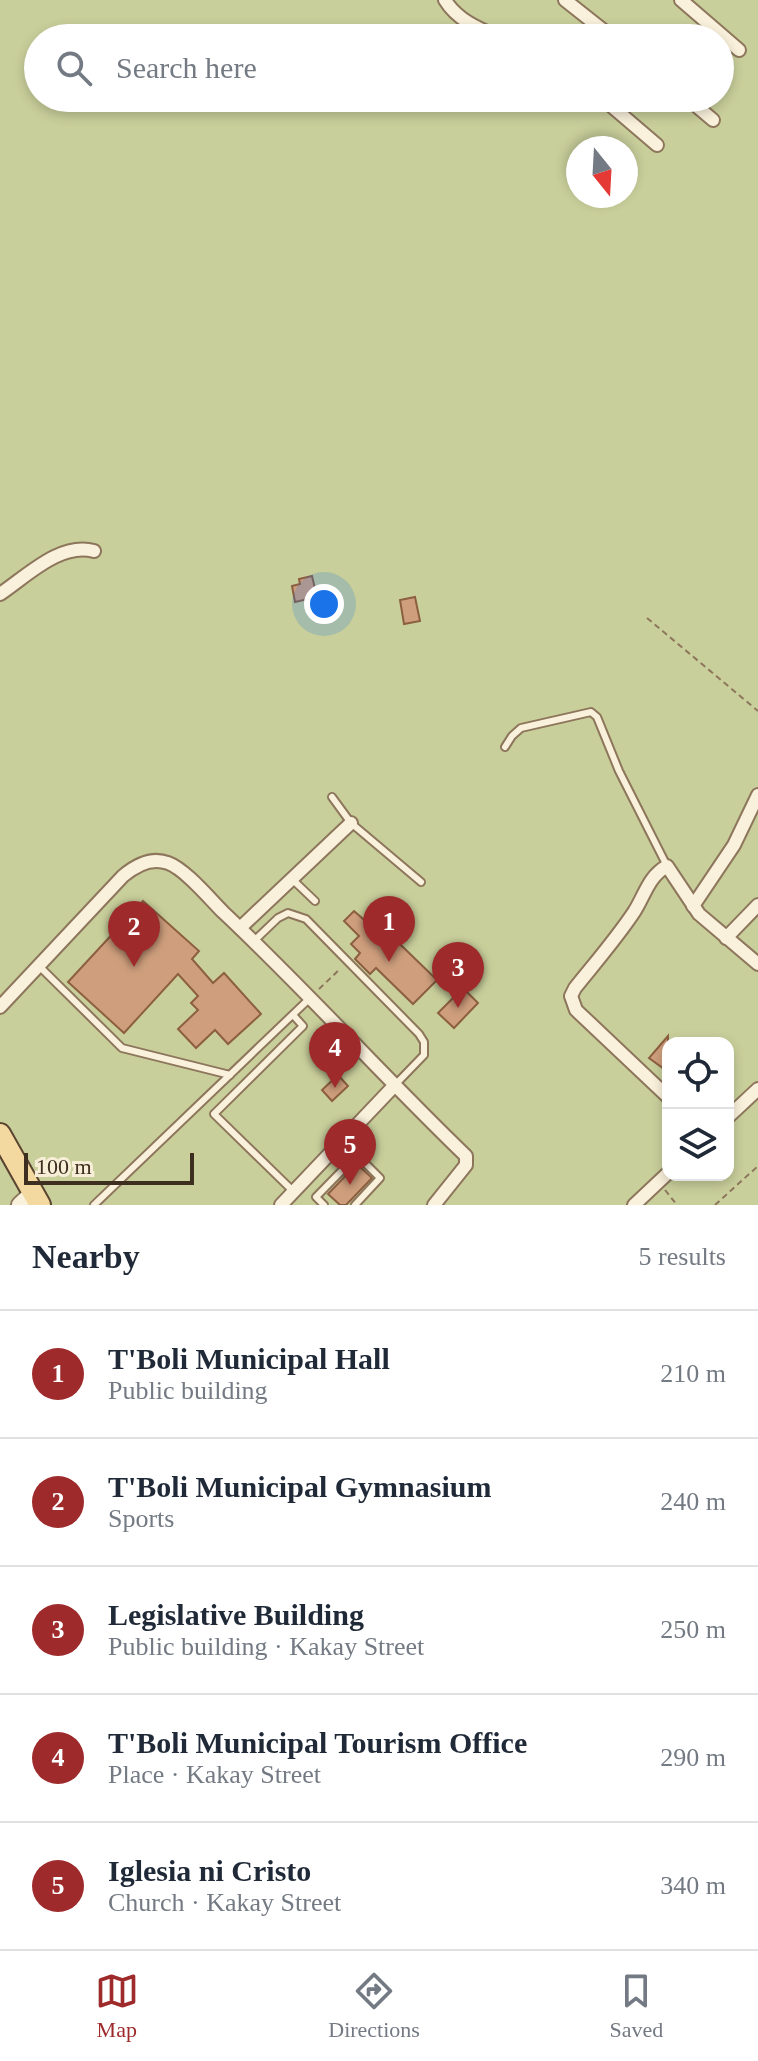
<!DOCTYPE html>
<html lang="en">
<head>
<meta charset="utf-8">
<style>
  body { margin:0; font-family:Georgia,serif; background:#f6f6f7; color:#1f2937 }
  .controls { position:absolute; right:24px; bottom:24px; display:grid; overflow:hidden; border-radius:16px; box-shadow:0 4px 12px #0003 }
  .controls button { width:72px; height:72px; display:grid; place-items:center; padding:0; border:0; border-bottom:2px solid #e0e1e3; background:#fff; color:#1f2937; font:40px sans-serif }
  .compass { position:absolute; left:566px; top:136px; width:72px; height:72px; border-radius:50%; background:#fff; box-shadow:0 4px 12px #0003; rotate:162deg }
  .scale { position:absolute; left:24px; bottom:20px; width:170px; box-sizing:border-box; padding-left:8px; border:4px solid #3d2e20; border-top:0; font-size:22px; line-height:28px; white-space:nowrap; color:#3d2e20; -webkit-text-stroke:6px #f7eed8; paint-order:stroke }
  .you { position:absolute; left:324px; top:604px; width:28px; height:28px; margin:-20px; border:6px solid #fff; border-radius:50%; background:#1a73e8; box-shadow:0 0 0 12px #1a73e833 }
  .badge { display:grid; place-items:center; width:52px; height:52px; border-radius:50%; background:#9e2a2b; color:#fff; font-size:26px; font-weight:700 }
  .pin { position:absolute; translate:-50% -66px; filter:drop-shadow(0 2px 4px #0008) }
  .pin::after { content:''; position:absolute; top:42px; width:28px; height:24px; background:inherit; clip-path:polygon(0 0,100% 0,50% 100%) }
  .list { margin:0; padding:0; list-style:none }
  h2 { display:flex; justify-content:space-between; align-items:center; height:104px; margin:0; padding:0 32px; font-size:34px }
  h2 small { font-size:26px; font-weight:400; color:#747a83 }
  .list li { display:grid; grid-template-columns:52px 1fr auto; gap:24px; align-items:center; box-sizing:border-box; height:128px; padding:0 32px; border-top:2px solid #e0e1e3 }
  .list b { display:block; font-size:30px; white-space:nowrap }
  .list p { margin:0; font-size:26px; white-space:nowrap; color:#747a83 }
  .list em { font-size:26px; font-style:normal; color:#747a83 }
  .icon { flex:none; width:44px; height:44px; fill:none; stroke:currentColor; stroke-width:2; stroke-linecap:round; stroke-linejoin:round }
  .map { position:relative; flex:none; width:758px; height:1205px; overflow:hidden }
  .search { position:absolute; background:#fff; box-shadow:0 4px 12px #0003; left:24px; right:24px; top:24px; height:88px; display:flex; align-items:center; gap:20px; box-sizing:border-box; padding:0 28px; border-radius:44px; color:#747a83; font-size:30px }
  .sheet { height:744px; background:#fff }
  nav { display:flex; justify-content:space-around; align-items:center; box-sizing:border-box; height:112px; border-top:2px solid #e0e1e3; background:#fff; font-size:22px; color:#747a83 }
  nav a { display:grid; justify-items:center; gap:4px }
  nav .on { color:#9e2a2b }
  .map>svg:first-child { display:block }
  .park { fill:#c9cf9b; fill-rule:evenodd }
  .building { fill:#cf9f7d; stroke:#8d5f41; stroke-width:2 }
  .lines { fill:none; stroke-linecap:round; stroke-linejoin:round }
  .service-casing { stroke:#8d765c; stroke-width:10 }
  .minor-casing { stroke:#8d765c; stroke-width:16 }
  .tertiary-casing { stroke:#8d765c; stroke-width:20 }
  .primary-casing { stroke:#5b4430; stroke-width:24 }
  .path { stroke:#8d765c; stroke-width:2; stroke-dasharray:6 4; stroke-linecap:butt }
  .service { stroke:#faf1dc; stroke-width:6 }
  .minor { stroke:#faf1dc; stroke-width:12 }
  .tertiary { stroke:#faf1dc; stroke-width:16 }
  .primary { stroke:#f3d9a0; stroke-width:20 }
</style>
</head>
<body>
<div class="map">
<svg width="758" height="1205" viewBox="0 0 758 1205">
  <rect width="100%" height="100%" fill="#f0e4c8"/>
  <path class="park" d="M0,0H758V1205H0ZM38,38H720V98H38ZM578,148H626V196H578ZM668,1043H728V1175H668Z"/>
  <g class="building">
    <path d="M312,576L317,597L295,602L292,586L300,584L299,579Z"/>
    <path d="M415,597L420,621L404,624L400,600Z"/>
    <path d="M143,901L199,951L192,959L213,983L224,973L261,1014L228,1044L215,1030L196,1048L178,1029L198,1010L191,1003L198,996L178,974L124,1033L68,982Z"/>
    <path d="M354,911L370,925L375,920L437,980L413,1004L376,968L370,974L355,959L360,953L351,944L359,936L344,921Z"/>
    <path d="M463,988L478,1003L454,1028L438,1013Z"/>
    <path d="M668,1036V1064L664,1069L649,1058Z"/>
    <path d="M338,1075L348,1086L332,1101L322,1090Z"/>
    <path d="M357,1164L372,1178L346,1205H340L328,1194Z"/>
  </g>
  <g class="lines">
    <g class="service-casing">
      <g id="service">
        <path d="M505,747L512,736L521,728L591,712L597,717L619,771L667,866"/>
        <path d="M332,797L351,823L421,882"/>
        <path d="M292,879L315,901"/>
        <path d="M254,941L278,918L288,913L306,919L419,1034L424,1042V1055L394,1086"/>
        <path d="M39,966L122,1048L230,1075"/>
        <path d="M293,1015L303,1026L214,1114L294,1192"/>
        <path d="M94,1205L309,999"/>
        <path d="M324,1205L316,1197L357,1155L380,1178L355,1205"/>
      </g>
    </g>
    <g class="minor-casing">
      <g id="minor">
        <path d="M445,0C457,20 479,29 500,38"/>
        <path d="M565,0L613,38"/>
        <path d="M681,0L739,50"/>
        <path d="M602,98L657,145"/>
        <path d="M687,98L713,120"/>
        <path d="M0,594C27,576 60,542 94,551"/>
        <path d="M693,906L734,845L758,795"/>
        <path d="M240,928L351,823"/>
        <path d="M726,938L758,905"/>
        <path d="M0,1007L123,876C136,865 152,857 168,863C185,869 210,899 223,912C307,991 383,1076 466,1156V1165L434,1205"/>
        <path d="M668,1097L576,1010L571,996L575,988C595,963 616,939 634,912C645,895 648,877 667,866L699,914L758,964"/>
        <path d="M728,1117L758,1089"/>
        <path d="M281,1205L394,1086"/>
        <path d="M634,1205L668,1173"/>
      </g>
    </g>
    <g class="tertiary-casing">
      <path id="tertiary" d="M20,1205L33,1193"/>
    </g>
    <g class="primary-casing">
      <path id="primary" d="M0,1134L40,1205"/>
    </g>
    <g class="path">
      <path d="M647,618L758,711"/>
      <path d="M319,989L340,969"/>
      <path d="M665,1190L677,1205"/>
      <path d="M715,1205L758,1166"/>
    </g>
    <use href="#service" class="service"/>
    <use href="#minor" class="minor"/>
    <use href="#tertiary" class="tertiary"/>
    <use href="#primary" class="primary"/>
  </g>
</svg>
<div class="controls">
<button><svg class="icon" aria-label="locate" viewBox="0 0 24 24"><circle cx="12" cy="12" r="6"/><path d="M12 2v4M12 18v4M2 12h4M18 12h4"/></svg></button>
<button><svg class="icon" aria-label="layers" viewBox="0 0 24 24"><path d="M12 4l9 5-9 5-9-5zM3 14l9 5 9-5"/></svg></button>
</div>
<svg class="compass" viewBox="-18 -18 36 36"><path d="M0-13l5 13h-10z" fill="#e53935"/><path d="M0 13l5-13h-10z" fill="#747a83"/></svg>
<div class="scale">100 m</div>
<div class="you"></div>
<div class="pin badge" style="left:389px;top:962px">1</div>
<div class="pin badge" style="left:134px;top:967px">2</div>
<div class="pin badge" style="left:458px;top:1008px">3</div>
<div class="pin badge" style="left:335px;top:1088px">4</div>
<div class="pin badge" style="left:350px;top:1185px">5</div>
<div class="search"><svg class="icon" aria-label="search" viewBox="0 0 24 24"><circle cx="10" cy="10" r="6"/><path d="M15 15l6 6"/></svg>Search here</div>
</div>
<section class="sheet">
<h2>Nearby<small>5 results</small></h2>
<ul class="list">
<li><span class="badge">1</span><div><b>T'Boli Municipal Hall</b><p>Public building</p></div><em>210 m</em></li>
<li><span class="badge">2</span><div><b>T'Boli Municipal Gymnasium</b><p>Sports</p></div><em>240 m</em></li>
<li><span class="badge">3</span><div><b>Legislative Building</b><p>Public building · Kakay Street</p></div><em>250 m</em></li>
<li><span class="badge">4</span><div><b>T'Boli Municipal Tourism Office</b><p>Place · Kakay Street</p></div><em>290 m</em></li>
<li><span class="badge">5</span><div><b>Iglesia ni Cristo</b><p>Church · Kakay Street</p></div><em>340 m</em></li>
</ul>
</section>
<nav>
<a class="on"><svg class="icon" aria-label="map" viewBox="0 0 24 24"><path d="M3 6l6-2 6 2 6-2v14l-6 2-6-2-6 2zM9 4v14M15 6v14"/></svg>Map</a>
<a><svg class="icon" aria-label="directions" viewBox="0 0 24 24"><path d="M12 3l9 9-9 9-9-9zM9 14v-3h6M13 9l2 2-2 2"/></svg>Directions</a>
<a><svg class="icon" aria-label="saved" viewBox="0 0 24 24"><path d="M7 4h10v16l-5-4-5 4z"/></svg>Saved</a>
</nav>
</body>
</html>
